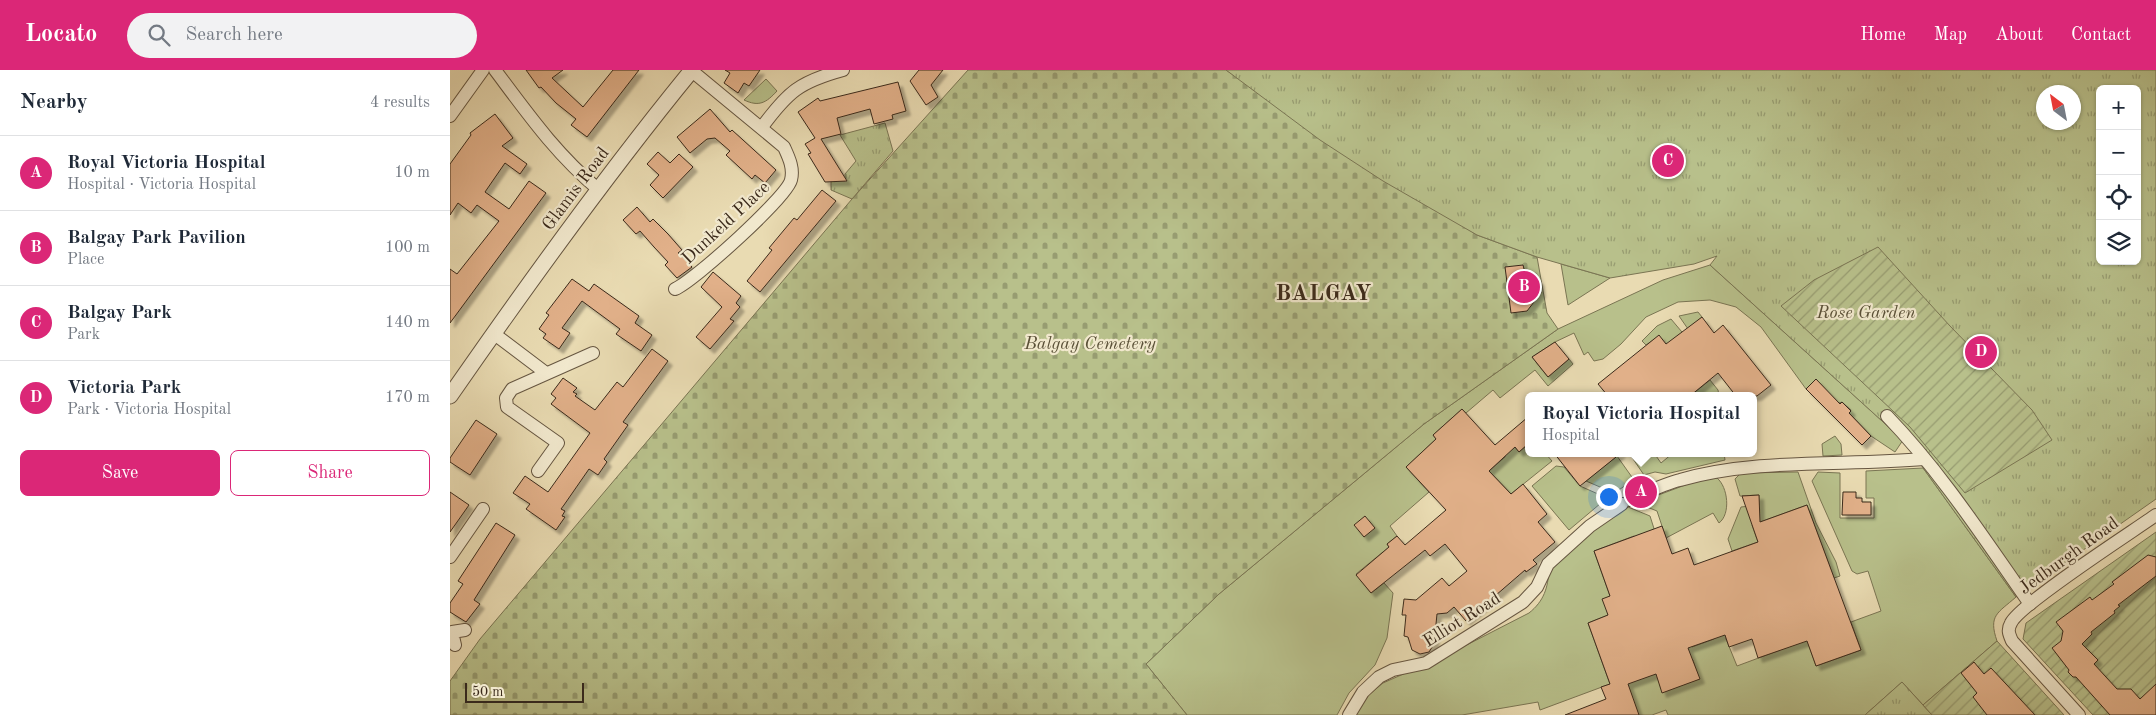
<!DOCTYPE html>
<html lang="en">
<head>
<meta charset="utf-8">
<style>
  body { margin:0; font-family:"Old Standard TT",serif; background:#f2f2f3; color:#1f2937 }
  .controls { position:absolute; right:15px; top:15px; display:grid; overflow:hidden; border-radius:8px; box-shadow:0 1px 4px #0004 }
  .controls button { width:45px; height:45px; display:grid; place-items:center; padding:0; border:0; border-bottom:1px solid #e0e1e3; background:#fff; color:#1f2937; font:25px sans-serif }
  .compass { position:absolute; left:1586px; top:15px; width:45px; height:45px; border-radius:50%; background:#fff; box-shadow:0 1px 4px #0004; rotate:328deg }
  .scale { position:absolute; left:15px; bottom:12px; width:119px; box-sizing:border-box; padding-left:5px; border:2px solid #3b2a1b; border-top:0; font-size:14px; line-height:18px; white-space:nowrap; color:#3b2a1b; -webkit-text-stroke:4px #f1e8cd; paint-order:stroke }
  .you { position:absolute; left:1158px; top:426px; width:18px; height:18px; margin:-12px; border:4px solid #fff; border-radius:50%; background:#1a73e8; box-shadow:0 0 0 8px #1a73e833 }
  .badge { display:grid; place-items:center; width:32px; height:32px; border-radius:50%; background:#db2777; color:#fff; font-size:16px; font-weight:700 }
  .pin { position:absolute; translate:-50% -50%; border:2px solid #fff; box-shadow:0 1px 5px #0006 }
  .popup { position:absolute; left:1075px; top:322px; width:232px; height:65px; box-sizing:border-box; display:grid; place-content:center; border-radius:8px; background:#fff; filter:drop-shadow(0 1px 4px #0005); font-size:16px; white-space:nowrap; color:#747a83 }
  .popup b { font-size:19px; color:#1f2937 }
  .popup::after { content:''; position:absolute; left:50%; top:100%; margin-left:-10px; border:10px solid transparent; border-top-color:#fff }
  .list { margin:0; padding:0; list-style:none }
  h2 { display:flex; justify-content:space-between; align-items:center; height:65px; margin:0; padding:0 20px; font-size:21px }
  h2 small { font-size:16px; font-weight:400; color:#747a83 }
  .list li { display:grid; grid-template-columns:32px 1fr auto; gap:15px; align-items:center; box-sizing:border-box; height:75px; padding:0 20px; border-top:1px solid #e0e1e3 }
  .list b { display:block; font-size:19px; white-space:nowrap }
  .list p { margin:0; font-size:16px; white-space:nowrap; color:#747a83 }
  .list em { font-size:16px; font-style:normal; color:#747a83 }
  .actions { display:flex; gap:10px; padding:15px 20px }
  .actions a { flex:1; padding:11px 0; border:1px solid #db2777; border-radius:8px; text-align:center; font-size:18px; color:#db2777 }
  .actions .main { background:#db2777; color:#fff }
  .icon { flex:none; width:28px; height:28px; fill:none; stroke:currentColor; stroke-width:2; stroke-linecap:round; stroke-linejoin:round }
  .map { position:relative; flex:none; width:1706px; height:645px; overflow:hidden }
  header { display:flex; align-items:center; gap:30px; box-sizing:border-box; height:70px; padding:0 25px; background:#db2777; color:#fff }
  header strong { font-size:24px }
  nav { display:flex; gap:28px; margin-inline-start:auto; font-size:18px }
  .search { width:350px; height:45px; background:#f2f2f3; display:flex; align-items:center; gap:12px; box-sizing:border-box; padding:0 18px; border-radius:28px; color:#747a83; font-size:19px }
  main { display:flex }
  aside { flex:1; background:#fff }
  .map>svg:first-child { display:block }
  .grass { fill:#b8c08b; stroke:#7a7553 }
  .cemetery { fill:url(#cemetery-stones); stroke:#7a7553 }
  .park { fill:url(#park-tufts); stroke:#7a7553; fill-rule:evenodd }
  .garden { fill:url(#garden-furrows); stroke:#7a7553 }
  .building { fill:#e1b089; stroke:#3b2a1b; filter:url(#shadow) }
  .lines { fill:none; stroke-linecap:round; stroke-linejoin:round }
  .minor-casing { stroke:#665641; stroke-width:14 }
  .tertiary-casing { stroke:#665641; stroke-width:17 }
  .minor { stroke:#f1e8cd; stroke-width:12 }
  .tertiary { stroke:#f1e8cd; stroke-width:15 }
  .labels { text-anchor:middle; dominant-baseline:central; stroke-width:4.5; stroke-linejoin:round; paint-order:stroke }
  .street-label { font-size:18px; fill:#3b2a1b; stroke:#f1e8cd }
  .park-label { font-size:18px; font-style:italic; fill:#5a5037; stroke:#f1e8cd }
  .district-label { font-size:22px; font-weight:bold; letter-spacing:1px; fill:#3b2a1b; stroke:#f1e8cd }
</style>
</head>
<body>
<header>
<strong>Locato</strong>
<div class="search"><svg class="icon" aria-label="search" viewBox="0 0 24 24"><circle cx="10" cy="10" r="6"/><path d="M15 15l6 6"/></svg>Search here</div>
<nav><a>Home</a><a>Map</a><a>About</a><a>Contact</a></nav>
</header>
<main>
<aside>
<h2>Nearby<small>4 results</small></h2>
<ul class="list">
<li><span class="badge">A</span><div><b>Royal Victoria Hospital</b><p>Hospital · Victoria Hospital</p></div><em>10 m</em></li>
<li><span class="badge">B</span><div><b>Balgay Park Pavilion</b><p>Place</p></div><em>100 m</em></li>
<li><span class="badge">C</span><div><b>Balgay Park</b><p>Park</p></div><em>140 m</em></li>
<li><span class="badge">D</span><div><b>Victoria Park</b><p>Park · Victoria Hospital</p></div><em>170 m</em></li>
</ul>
<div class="actions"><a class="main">Save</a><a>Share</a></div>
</aside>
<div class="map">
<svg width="1706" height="645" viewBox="0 0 1706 645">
  <defs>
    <pattern id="cemetery-stones" width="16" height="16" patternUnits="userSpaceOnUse" patternTransform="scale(1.25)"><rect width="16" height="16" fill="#b8c08b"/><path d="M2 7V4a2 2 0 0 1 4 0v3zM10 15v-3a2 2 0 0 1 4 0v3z" fill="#979c71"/></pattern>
    <pattern id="park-tufts" width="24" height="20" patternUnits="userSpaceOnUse" patternTransform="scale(1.25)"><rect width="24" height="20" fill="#b8c08b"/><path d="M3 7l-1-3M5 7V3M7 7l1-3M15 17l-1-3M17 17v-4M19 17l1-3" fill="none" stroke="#979c71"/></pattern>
    <pattern id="garden-furrows" width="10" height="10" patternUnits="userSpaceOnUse" patternTransform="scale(1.25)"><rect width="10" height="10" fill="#b8c08b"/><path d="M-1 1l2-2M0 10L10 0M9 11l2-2" fill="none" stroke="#979c71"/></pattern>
    <filter id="shadow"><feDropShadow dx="4.5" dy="4.5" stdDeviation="1" flood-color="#0004"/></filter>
  </defs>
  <rect width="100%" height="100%" fill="#e9dbb2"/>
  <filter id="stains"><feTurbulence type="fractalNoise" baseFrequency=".004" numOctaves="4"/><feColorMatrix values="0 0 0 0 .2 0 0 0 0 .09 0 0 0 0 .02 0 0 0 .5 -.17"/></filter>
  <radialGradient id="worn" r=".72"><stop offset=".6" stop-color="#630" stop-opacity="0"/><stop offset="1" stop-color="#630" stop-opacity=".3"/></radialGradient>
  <g class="grass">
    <path d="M316,9L327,21C316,33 309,37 294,30Z"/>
    <path d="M1111,194L1160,208L1118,235Z"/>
    <path d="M1260,195L1453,370L1445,382L1421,366L1399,343L1401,340L1392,332L1389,333L1356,319L1311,257L1286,237L1260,230L1228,232L1196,247L1171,274L1153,289L1144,291L1138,282L1134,285L1124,263L1105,272L1082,287L1098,307L1119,289L1123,294L1098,316L1085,300L1050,328L1043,320L1016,343L1012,339L983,365L986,369L956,397L979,422L940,456L947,466L937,474L939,477L906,504L921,523L934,513L943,523L937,568L925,595L899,623L887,645H737L696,594L769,524L974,354L1108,259L1213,210Z"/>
    <path d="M1248,242L1252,247L1238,259L1229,246Z"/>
    <path d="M1221,249L1237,268L1230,292L1209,266L1196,275L1192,271L1207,256Z"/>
    <path d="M1260,310L1268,320L1269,326H1240Z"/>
    <path d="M1385,366L1391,374L1392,385L1373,386L1372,374Z"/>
    <path d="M1060,371L1069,382L1078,374V383H1095L1102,391L1061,424L1039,401L1055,387Z"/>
    <path d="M1179,383H1204L1211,393L1223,383H1274L1275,390L1216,404L1205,402L1194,405Z"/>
    <path d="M1167,386L1184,410L1164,423L1136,411Z"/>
    <path d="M1106,396L1114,397L1130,416L1157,428L1119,460L1082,416Z"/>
    <path d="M1473,398L1566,527C1548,543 1538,545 1547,571L1473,635L1452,612L1415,645H1218L1216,640L1202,645H1189L1172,623L1169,550L1206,604L1213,622L1249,609L1243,590L1230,594L1236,560L1242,577L1264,569L1269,530L1276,569L1287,596L1357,570L1366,596L1411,580L1401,552L1431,541L1418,501L1407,504L1402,501L1362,411L1368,402L1390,403V448H1424V428H1416V401Z"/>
    <path d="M1348,402L1366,453L1386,492L1390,506L1384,508L1357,435L1302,455L1308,472L1282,481L1278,469L1291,437L1309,435V425L1290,426L1285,409L1291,403Z"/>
    <path d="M1267,408C1278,417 1281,444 1269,453L1263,443L1216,468L1207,441L1187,433L1246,411Z"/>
    <path d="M1178,437L1200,446L1213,487L1184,466L1144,481L1160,526L1158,545L1138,553L1160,614L1090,640L1088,632L1012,645H906L915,628L933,613L1001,583L1079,543C1094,531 1098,518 1099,499L1142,460Z"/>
  </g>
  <path class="cemetery" d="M518,0H776L1027,165L1087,187L1097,243L1108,259L974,354L769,524L696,594L737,645H0V611L30,569L402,129Z"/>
  <g class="park">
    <path d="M776,0H1706V429L1566,527L1453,370L1260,195L1267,186L1244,194L1160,208L1087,187L1027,165L933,111L870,70ZM1650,19H1687V191H1650ZM1594,22H1624V52H1594Z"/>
    <path d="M435,53L443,81L402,129L381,120V111H395V104L406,91L390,65Z"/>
    <path d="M1452,612L1482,645H1415Z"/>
  </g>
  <g class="garden">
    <path d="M1428,177L1500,256L1582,340L1602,370L1515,423L1460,357L1331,236L1364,210Z"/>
    <path d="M1706,462V645H1643L1573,569L1576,553Z"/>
    <path d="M1547,571L1614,645H1482L1473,635Z"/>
  </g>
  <g class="building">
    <path d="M76,0H113L102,8L133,37L163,0H189L137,67L121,55L126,49L106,33L91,17L89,18Z"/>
    <path d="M275,0H310L299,16L294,13L288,23L274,13L280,3Z"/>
    <path d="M469,0H493L481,15L488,27L476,35L460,11Z"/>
    <path d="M448,12L456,41L442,45L443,49L424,54L420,39L387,48L391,64L371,69L397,111L375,112L358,84L361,83L355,74L365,68L348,42L368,28L370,31Z"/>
    <path d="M260,39L280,62L282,60L326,100L315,113L305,105L302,109L276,85L280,81L265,68L257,69L240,83L227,67Z"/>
    <path d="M45,44L63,68L52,76L77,94L70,104L55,93L35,122L59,139L79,111L96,123L0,253V199L7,204L49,151L27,135L21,143L8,133L0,145V94L21,65L20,63Z"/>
    <path d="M208,82L220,93L229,84L243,97L213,128L200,115L209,105L197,94Z"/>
    <path d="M372,120L386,131L310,222L297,211L322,180L319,178L344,148L347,150Z"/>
    <path d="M187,137L200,152L203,149L218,164L232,180L228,183L242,197L227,208L215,195L218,192L204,177L190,161L186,164L173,150Z"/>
    <path d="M1073,195L1074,199L1089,211L1091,223L1077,241L1061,243L1055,197Z"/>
    <path d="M263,202L291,226L286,233L290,237L280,249L284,251L260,279L246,267L272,237L251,217Z"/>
    <path d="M122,209L139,221L144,214L189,246L185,253L202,265L191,281L166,264L170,259L132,231L112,258L120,263L109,279L93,268L96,264L89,259L99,245L96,243Z"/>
    <path d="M1252,247L1264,263L1273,255L1321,315L1307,326H1286L1268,303L1240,326H1158L1148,314L1209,265L1216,274Z"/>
    <path d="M1105,272L1119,289L1098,307L1082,287Z"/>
    <path d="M202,279L218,291L173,352L178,355L154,389L157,392L148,405L139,399L114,435L111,439L115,441L112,446L115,447L106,460L76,439L80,434L63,423L75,406L98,422L140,363L101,334L106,328L101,324L113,308L127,318L123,322L127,324L125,326L145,340L167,312L173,317Z"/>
    <path d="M1366,309L1390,334L1392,332L1401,341L1399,343L1421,366L1412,375L1356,319Z"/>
    <path d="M1012,339L1045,375L1078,347V374L1069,382L1065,377L1039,401L1061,424L1073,414L1097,444L1088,452L1105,472L1083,490L1087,494L1076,502L1075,500L1016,551L1004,537L997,543L987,544L984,574L979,582L970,584L962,580L958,567L954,566L956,545H952L954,529L966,530L992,508L999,516L1017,501L995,474L980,486L975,480L921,523L906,505L939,477L937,474L947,466L955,475L996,440L956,397L986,369L983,365Z"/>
    <path d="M26,350L47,364L20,405L0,392V388Z"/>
    <path d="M1104,383H1171L1130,416Z"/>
    <path d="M0,422L19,435L0,462Z"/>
    <path d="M1393,422H1406V428H1412V432H1421V445H1392Z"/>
    <path d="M1309,425L1310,452L1357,435L1411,580L1366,596L1357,571L1308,588L1302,569L1279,577L1275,565L1238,578L1250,609L1212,623L1206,604L1178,614L1189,645H1115L1156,629L1151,617L1160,614L1138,553L1158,545L1152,529L1160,526L1144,481L1212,456L1222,484L1238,478L1244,495L1308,472L1292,426Z"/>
    <path d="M915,446L925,458L914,467L904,455Z"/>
    <path d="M46,453L65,465L24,530L30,534L16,552L0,542V533L13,514L8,511Z"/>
    <path d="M1698,485L1706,487V506L1668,535L1670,536L1664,541L1665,543L1641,562L1642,564L1632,574L1648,590L1644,594L1667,619H1681L1690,629L1706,614V645H1660L1626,607H1623L1618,602L1619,600L1602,578L1611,571L1613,561L1606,552L1640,527L1642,530L1664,514L1662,512Z"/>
    <path d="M1524,592L1534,604L1541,598L1585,645H1537L1523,627L1527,623L1511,603Z"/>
  </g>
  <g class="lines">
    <g class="minor-casing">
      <g id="minor">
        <path d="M45,0C78,44 106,84 149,120"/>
        <path d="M0,46L33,0"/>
        <path d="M312,57C338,22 349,12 393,0"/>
        <path d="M225,219C244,211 337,127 341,110C344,98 339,88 334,77L242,1"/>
        <path d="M43,263L96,303"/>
        <path d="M1437,346C1492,403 1535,470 1580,534"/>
        <path d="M88,401L108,373L57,337L56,328L62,319L143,283"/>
        <path d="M1180,430C1196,423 1213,414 1230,410C1308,388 1394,396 1474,389"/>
        <path d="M0,487L33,439"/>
        <path d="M5,575L2,562L15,560"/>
        <path d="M899,645L913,622L929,607L943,600L976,593L1073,532L1087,517L1098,494L1140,456L1172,434"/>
        <path d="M1629,645L1562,571C1559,564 1557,560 1561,553C1570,534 1682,462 1706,445"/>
      </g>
    </g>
    <g class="tertiary-casing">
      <path id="tertiary" d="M0,326C77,215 156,105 242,0"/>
    </g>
    <use href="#minor" class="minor"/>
    <use href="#tertiary" class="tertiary"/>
  </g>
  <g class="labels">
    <g class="street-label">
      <text transform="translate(126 119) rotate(-53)">Glamis Road</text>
      <text transform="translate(276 153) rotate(-43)">Dunkeld Place</text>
      <text transform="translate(1619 486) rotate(-36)">Jedburgh Road</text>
      <text transform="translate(1012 550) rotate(-32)">Elliot Road</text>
    </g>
    <g class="park-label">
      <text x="1416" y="243">Rose Garden</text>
      <text x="640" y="274">Balgay Cemetery</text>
    </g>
    <g class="district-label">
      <text x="874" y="224">BALGAY</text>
    </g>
  </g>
  <rect width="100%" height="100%" filter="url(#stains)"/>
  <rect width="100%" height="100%" fill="url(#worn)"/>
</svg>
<div class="controls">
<button>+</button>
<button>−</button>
<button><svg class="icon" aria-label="locate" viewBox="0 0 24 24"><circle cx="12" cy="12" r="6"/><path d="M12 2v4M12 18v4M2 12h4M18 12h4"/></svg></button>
<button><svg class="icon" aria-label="layers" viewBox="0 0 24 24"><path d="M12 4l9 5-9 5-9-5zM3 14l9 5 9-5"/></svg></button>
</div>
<svg class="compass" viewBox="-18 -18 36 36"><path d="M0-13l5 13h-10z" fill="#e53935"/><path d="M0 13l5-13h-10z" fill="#747a83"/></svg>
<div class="scale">50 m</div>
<div class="you"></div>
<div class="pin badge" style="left:1191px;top:422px">A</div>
<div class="popup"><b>Royal Victoria Hospital</b>Hospital</div>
<div class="pin badge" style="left:1074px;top:217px">B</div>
<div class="pin badge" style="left:1218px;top:91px">C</div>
<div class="pin badge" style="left:1531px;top:282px">D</div>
</div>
</main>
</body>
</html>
